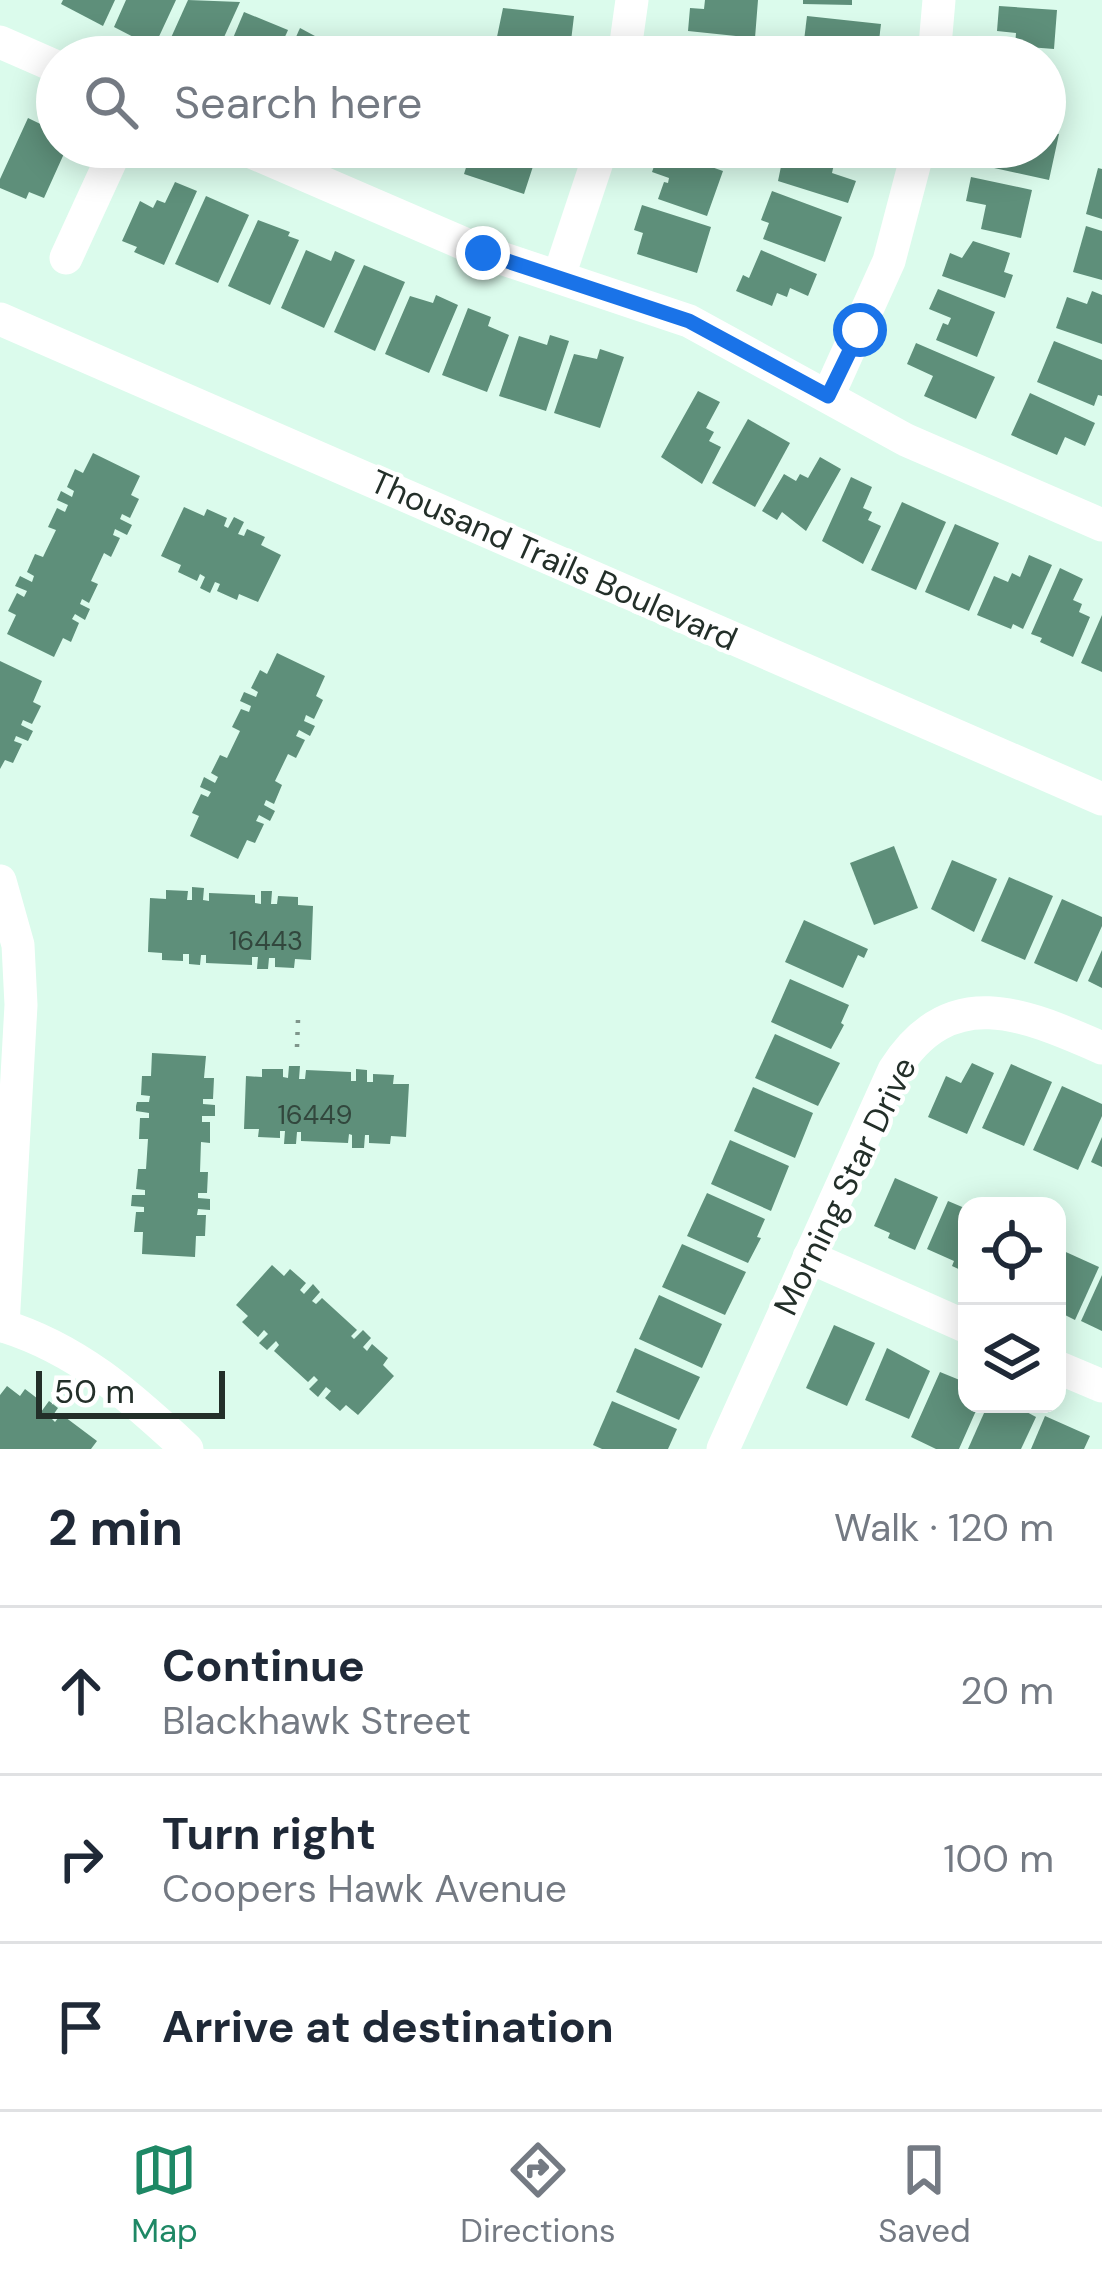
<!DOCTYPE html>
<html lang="en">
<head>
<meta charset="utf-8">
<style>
  body { margin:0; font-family:"DM Sans",sans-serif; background:#f2f2f3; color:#1f2937 }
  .controls { position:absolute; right:36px; bottom:36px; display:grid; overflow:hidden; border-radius:24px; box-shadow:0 6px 30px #0003 }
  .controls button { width:108px; height:108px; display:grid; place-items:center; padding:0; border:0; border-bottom:3px solid #e0e1e3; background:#fff; color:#1f2937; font:60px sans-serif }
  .scale { position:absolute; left:36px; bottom:30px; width:189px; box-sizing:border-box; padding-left:12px; border:6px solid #232f29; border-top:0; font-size:33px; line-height:42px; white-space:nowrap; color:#232f29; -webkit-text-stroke:9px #fff; paint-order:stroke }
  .stop { position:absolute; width:36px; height:36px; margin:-27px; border:9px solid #1a73e8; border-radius:50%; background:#fff }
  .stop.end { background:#1a73e8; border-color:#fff; box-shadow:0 3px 12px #0008 }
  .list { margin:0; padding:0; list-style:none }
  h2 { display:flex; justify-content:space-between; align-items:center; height:156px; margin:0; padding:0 48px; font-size:51px }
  h2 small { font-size:39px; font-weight:400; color:#747a83 }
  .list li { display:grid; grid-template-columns:78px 1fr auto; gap:36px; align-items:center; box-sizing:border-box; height:168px; padding:0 48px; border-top:3px solid #e0e1e3 }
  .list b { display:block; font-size:45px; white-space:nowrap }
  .list p { margin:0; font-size:39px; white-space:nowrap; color:#747a83 }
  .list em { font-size:39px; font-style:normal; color:#747a83 }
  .icon { flex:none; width:66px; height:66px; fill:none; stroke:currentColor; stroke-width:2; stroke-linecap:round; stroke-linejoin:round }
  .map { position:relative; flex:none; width:1102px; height:1449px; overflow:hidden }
  .search { position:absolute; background:#fff; box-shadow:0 6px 30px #0003; left:36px; right:36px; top:36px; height:132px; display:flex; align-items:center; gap:30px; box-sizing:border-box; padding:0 42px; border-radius:66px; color:#747a83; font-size:45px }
  .sheet { height:660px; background:#fff }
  nav { display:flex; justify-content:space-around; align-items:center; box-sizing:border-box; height:168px; border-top:3px solid #e0e1e3; background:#fff; font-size:33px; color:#747a83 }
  nav a { display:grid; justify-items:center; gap:6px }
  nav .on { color:#1e8865 }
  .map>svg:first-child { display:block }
  .building { fill:#5e8f7a }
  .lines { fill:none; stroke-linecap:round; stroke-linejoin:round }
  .path { stroke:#7f958b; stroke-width:4.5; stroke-dasharray:3 9; stroke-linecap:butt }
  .minor { stroke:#fff; stroke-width:33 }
  .route { stroke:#1a73e8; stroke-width:15 }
  .labels { text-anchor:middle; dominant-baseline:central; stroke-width:9; stroke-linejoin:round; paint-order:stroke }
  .number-label { font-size:27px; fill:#32473d }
  .street-label { font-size:33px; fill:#232f29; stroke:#fff }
</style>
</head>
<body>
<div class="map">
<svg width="1102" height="1449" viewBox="0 0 1102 1449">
  <rect width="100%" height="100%" fill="#dbfbec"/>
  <g class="building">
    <path d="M63,0H115L103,26L61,4Z"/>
    <path d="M126,0H176L156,43L146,39L145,43L114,27Z"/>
    <path d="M188,0L240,2L215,57H178L165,51Z"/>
    <path d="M705,0H758L755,38L688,31L690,8L704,9Z"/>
    <path d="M803,0H852V5L803,4Z"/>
    <path d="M999,6L1057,10L1054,49L1015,46L1016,33L997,31Z"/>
    <path d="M503,8L574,16L571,41L548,38L547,48L537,47L536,57L493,56Z"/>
    <path d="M244,12L288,30L276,57H225Z"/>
    <path d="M807,16L881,24L877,57H802Z"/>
    <path d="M300,28L341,50L338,57H287Z"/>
    <path d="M706,44L746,50L745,57H704Z"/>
    <path d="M28,118L57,132V147H67L44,198L29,192L26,199L0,188V179Z"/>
    <path d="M1045,131L1059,134L1049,180L976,164L980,147H1045Z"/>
    <path d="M398,147H426L419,163L396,153Z"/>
    <path d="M464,147H526L538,151L524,194L464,174L469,158L461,155Z"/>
    <path d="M693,147H725L723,156Z"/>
    <path d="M785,147H831L826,161L834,164L832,173L856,181L848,203L778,181Z"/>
    <path d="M660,149L723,171L707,216L658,199L664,182L668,183L669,178L652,172Z"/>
    <path d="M1098,168L1102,169V219L1086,214Z"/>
    <path d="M971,177L1032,190L1021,238L981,229L986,205L966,201Z"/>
    <path d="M175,182L197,191L164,265L134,252L137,247L122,241L140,201L153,208L157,200L165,203Z"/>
    <path d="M772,191L842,217L825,262L763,239L769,223L761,220Z"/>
    <path d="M206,196L249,215L218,283L175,264Z"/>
    <path d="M642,205L711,227L697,273L637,254L643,233L634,230Z"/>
    <path d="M258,220L290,232L288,236L299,240L270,305L228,286Z"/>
    <path d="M1086,226L1102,231V280L1073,272Z"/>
    <path d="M973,241L1010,253L1004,272L1013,275L1005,298L942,276L950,253L962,258Z"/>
    <path d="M306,250L331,261L335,251L355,260L324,328L281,308Z"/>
    <path d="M761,250L817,274L808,296L790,288L787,297L777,293L772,306L736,291L743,275L749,278Z"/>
    <path d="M364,265L405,282L375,351L334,332Z"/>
    <path d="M938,289L995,312L977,357L936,340L943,323L948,325L951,318L929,309Z"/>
    <path d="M1092,291L1102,295V344L1056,328L1067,297L1087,304Z"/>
    <path d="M436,295L458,305L429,373L385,354L410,296L433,303Z"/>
    <path d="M468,308L491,317L488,326L509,335L487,392L442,375Z"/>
    <path d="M550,335L569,341L546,411L499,396L519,336L547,345Z"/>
    <path d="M1054,341L1102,360V396L1098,395L1094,406L1037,382Z"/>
    <path d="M916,343L995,377L976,419L924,396L933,376L907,364Z"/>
    <path d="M600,349L624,357L600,428L554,413L574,354L597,359Z"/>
    <path d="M698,391L720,402L706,428L714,432L709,441L721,447L702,484L661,457Z"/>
    <path d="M1030,393L1095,423L1085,446L1065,437L1057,455L1011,435Z"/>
    <path d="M748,419L790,443L755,507L712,483Z"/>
    <path d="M93,453L140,476L131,495L139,499L130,518L122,514L120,519L132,525L127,535L115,529L113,535L120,538L111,557L104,553L91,581L98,584L89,603L82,599L80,604L90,609L85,620L75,614L72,619L79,623L71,642L63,638L54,657L7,634L16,615L8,611L17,593L24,597L27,591L15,586L20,576L32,582L34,576L27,572L35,554L43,557L56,530L48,527L57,508L65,512L68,505L57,500L61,491L72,497L74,491L67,487L75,469L83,473Z"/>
    <path d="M820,457L841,469L806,531L782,512L777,520L762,511L784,474L796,481L800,474L808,478Z"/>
    <path d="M851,477L872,487L863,508L872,512L868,520L881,526L863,564L822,541Z"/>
    <path d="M902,502L946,522L916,590L871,570Z"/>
    <path d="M184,507L204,516L207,509L227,518L224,526L228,528L234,517L244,522L238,534L244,536L247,529L265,537L261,545L281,555L258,602L239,594L237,600L217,591L220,584L215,582L210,593L200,588L205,577L200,574L197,581L178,572L181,565L161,556Z"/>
    <path d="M955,524L999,543L969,611L925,592Z"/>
    <path d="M1029,555L1052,565L1023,629L1013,624L1011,629L977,615L994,576L1008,582L1012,573L1020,577Z"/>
    <path d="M1060,568L1083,579L1073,600L1082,604L1079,612L1090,617L1073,657L1040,642L1042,638L1031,634Z"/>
    <path d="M1102,615V672L1081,663Z"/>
    <path d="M277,653L325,676L316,696L323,700L314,719L306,715L304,721L315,726L310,736L299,730L296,736L305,740L296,758L288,754L275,781L282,785L274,804L266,800L264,805L275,811L270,821L259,815L256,821L264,824L255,843L247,840L238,859L190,836L199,816L192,813L201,794L208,797L211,792L200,787L204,777L215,783L218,777L211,773L220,755L227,758L240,731L232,727L241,709L249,712L251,706L240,701L244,692L256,697L258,692L251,688L260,670L267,674Z"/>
    <path d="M0,661L42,681L33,702L41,706L32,724L23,720L21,725L33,731L28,741L16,736L14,741L22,744L13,763L5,760L0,769Z"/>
    <path d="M894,846L918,908L874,925L850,863Z"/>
    <path d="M952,860L997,879L974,932L931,909Z"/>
    <path d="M1009,877L1053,896L1025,960L981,941Z"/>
    <path d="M192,887L204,888L203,900L209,901V893L255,895V903L261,904V891H272L271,904H277L278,896L298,897V905L313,906L311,960L295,959L294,968L275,967V958H269L268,969H257L258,957H252V965L206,963V955H201L200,965L189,964V954H183V961L162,960V953L148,952L150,898L166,899V890L188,891L187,900H192Z"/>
    <path d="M1062,899L1102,917V926L1077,982L1034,963Z"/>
    <path d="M804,920L868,949L864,958L858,955L843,988L785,962Z"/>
    <path d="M1102,950V988L1088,981Z"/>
    <path d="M790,979L849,1005L841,1023L844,1025L831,1049L771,1022Z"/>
    <path d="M775,1034L840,1063L818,1106L755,1078Z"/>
    <path d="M152,1053L206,1056L204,1078H214L213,1099H203V1104L215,1105V1116H202V1122H210V1143L201,1142L200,1172H208L207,1193H198V1198L210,1199V1210L198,1209L197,1215H206L205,1236H196L195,1257L142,1254L143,1232H134L136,1212H144V1207L131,1206L132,1195H145V1190L136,1189L138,1169H146L148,1139H139L140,1118H149V1113L136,1111V1106L137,1102H149L150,1096L141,1095L142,1076H151Z"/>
    <path d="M972,1063L994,1073L967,1134L928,1117L946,1076L961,1083Z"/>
    <path d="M1011,1064L1052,1082L1024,1146L982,1128Z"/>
    <path d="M289,1066H300L299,1079H305L306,1070L351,1072V1081H356V1069L367,1070V1082H373V1074L394,1075L393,1084H409L406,1137L391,1136L390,1144L369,1143V1135H365L364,1148H352V1135L349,1134L348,1143L301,1141V1132H297L296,1144H284L285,1131H280V1138L258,1137L259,1129H244L246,1076L262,1077V1069H283V1077L288,1078Z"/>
    <path d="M1062,1086L1102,1104V1116L1078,1170L1033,1150Z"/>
    <path d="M753,1087L813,1113L795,1158L734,1131Z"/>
    <path d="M1102,1137V1167L1091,1162Z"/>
    <path d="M730,1140L789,1166L771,1211L711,1184Z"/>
    <path d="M895,1178L938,1197L915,1250L888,1238L890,1233L874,1226Z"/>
    <path d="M707,1193L765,1219L757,1237L761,1238L748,1263L687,1236Z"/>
    <path d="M948,1201L967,1209V1273L952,1266L954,1261L927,1249Z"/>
    <path d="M682,1244L746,1272L725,1315L662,1287Z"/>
    <path d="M1057,1248L1099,1267L1075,1320L1057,1311Z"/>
    <path d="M272,1265L284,1276L290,1269L306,1283L300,1290L304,1294L313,1284L320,1292L312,1301L316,1304L322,1298L357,1330L351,1336L354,1339L363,1330L371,1338L363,1347L367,1351L372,1344L388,1358L383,1365L394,1376L358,1415L346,1405L340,1411L325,1398L331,1391L326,1387L318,1397L309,1389L318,1380L314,1376L308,1382L274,1351L279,1345L276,1341L267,1350L259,1343L268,1334L264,1330L258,1337L242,1322L248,1316L236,1305Z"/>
    <path d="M1102,1275V1331L1081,1321Z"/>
    <path d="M659,1295L722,1324L702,1368L639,1339Z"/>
    <path d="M834,1325L875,1343L847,1406L806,1388Z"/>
    <path d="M635,1348L700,1377L679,1420L616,1392Z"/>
    <path d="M887,1348L930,1371L909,1419L865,1400Z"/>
    <path d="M940,1372L967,1383V1404H979L959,1449H936L911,1437Z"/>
    <path d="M7,1386L20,1396L25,1389L42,1402L37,1409L41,1412L49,1401L58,1408L51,1418L55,1422L61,1414L97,1441L91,1449H0V1395Z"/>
    <path d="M612,1401L677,1429L668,1449H602L593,1445Z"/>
    <path d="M988,1404H1012L1036,1417L1021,1449H968Z"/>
    <path d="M1045,1416L1090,1436L1084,1449H1031Z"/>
  </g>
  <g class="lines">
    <path class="path" d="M297,1047L298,1020"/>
    <g class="minor">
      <path d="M0,42L57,67"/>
      <path d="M624,57L632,0"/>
      <path d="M934,57L939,0"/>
      <path d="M240,147L483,252L689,321L906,440L1102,525"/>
      <path d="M66,258L117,147"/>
      <path d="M559,276L602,147"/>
      <path d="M0,319L1102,799"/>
      <path d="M828,396L889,261L919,147"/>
      <path d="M0,881L18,945L21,1005L3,1326"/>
      <path d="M809,1257L967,1327"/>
      <path d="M0,1325C77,1348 130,1396 187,1449"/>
      <path d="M1057,1367L1102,1386"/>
      <path d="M723,1449L894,1070C950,981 1024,1014 1102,1048"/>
    </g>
  </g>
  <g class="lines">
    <path class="route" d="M483,253L689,321L828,396L860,330"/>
  </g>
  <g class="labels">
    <g class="number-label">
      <text x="266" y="940">16443</text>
      <text x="315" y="1114">16449</text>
    </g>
    <g class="street-label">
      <text transform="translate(554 560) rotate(24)">Thousand Trails Boulevard</text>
      <text transform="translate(845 1186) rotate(-64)">Morning Star Drive</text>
    </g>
  </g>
</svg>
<div class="controls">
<button><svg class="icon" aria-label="locate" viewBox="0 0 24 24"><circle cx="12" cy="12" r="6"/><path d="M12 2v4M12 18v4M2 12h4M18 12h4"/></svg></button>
<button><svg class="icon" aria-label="layers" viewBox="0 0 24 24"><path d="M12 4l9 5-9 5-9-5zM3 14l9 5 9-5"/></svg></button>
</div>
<div class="scale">50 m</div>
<div class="stop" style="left:860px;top:330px"></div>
<div class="stop end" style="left:483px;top:253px"></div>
<div class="search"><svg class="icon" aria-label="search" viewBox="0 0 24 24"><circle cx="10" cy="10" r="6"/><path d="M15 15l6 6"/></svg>Search here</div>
</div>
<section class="sheet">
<h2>2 min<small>Walk · 120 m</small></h2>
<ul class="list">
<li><svg class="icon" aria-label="ahead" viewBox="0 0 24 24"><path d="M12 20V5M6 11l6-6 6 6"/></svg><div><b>Continue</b><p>Blackhawk Street</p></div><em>20 m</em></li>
<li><svg class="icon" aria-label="right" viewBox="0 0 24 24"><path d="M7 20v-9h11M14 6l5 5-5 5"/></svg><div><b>Turn right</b><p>Coopers Hawk Avenue</p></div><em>100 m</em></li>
<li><svg class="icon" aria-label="arrive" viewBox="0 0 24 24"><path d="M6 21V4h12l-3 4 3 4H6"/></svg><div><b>Arrive at destination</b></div></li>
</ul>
</section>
<nav>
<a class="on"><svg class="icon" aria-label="map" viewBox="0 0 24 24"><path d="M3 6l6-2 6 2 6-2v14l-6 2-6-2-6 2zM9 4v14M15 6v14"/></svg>Map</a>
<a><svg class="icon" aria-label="directions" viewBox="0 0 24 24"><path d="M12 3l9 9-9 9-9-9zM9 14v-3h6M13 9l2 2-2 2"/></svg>Directions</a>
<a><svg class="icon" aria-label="saved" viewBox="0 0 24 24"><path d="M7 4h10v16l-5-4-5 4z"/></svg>Saved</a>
</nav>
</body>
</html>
